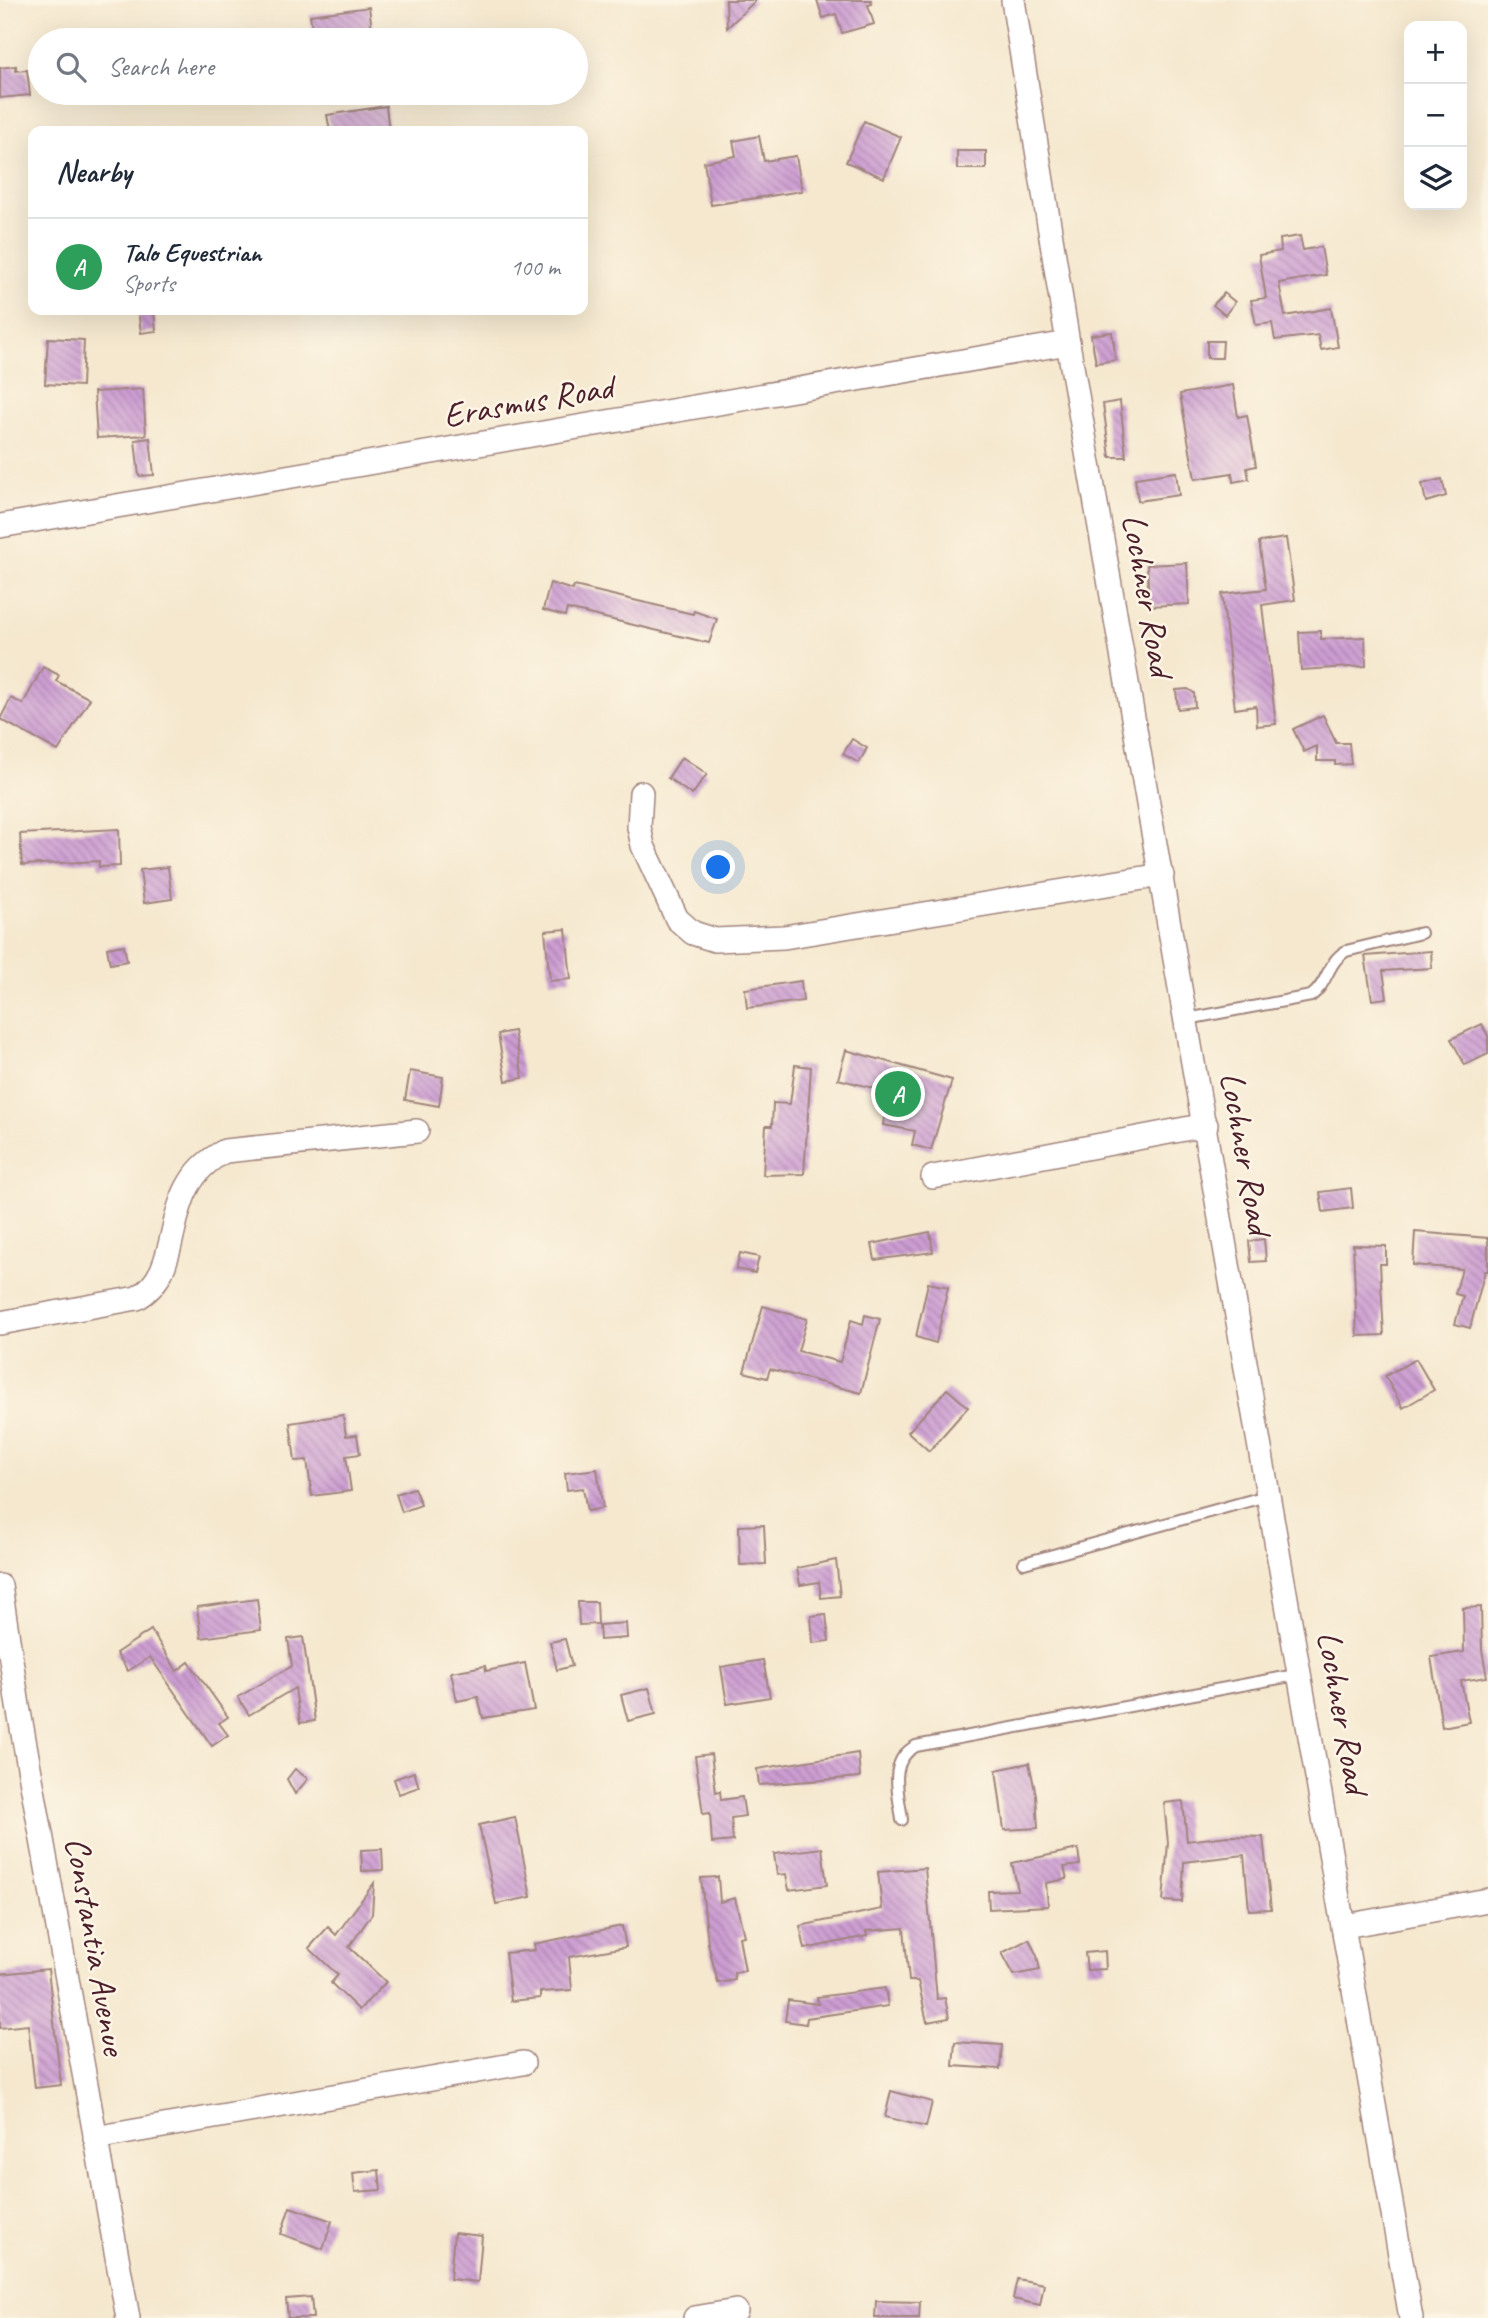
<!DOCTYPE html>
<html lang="en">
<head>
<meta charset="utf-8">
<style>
  body { margin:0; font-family:Caveat,sans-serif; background:#f6f6f7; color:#1f2937 }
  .controls { position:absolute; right:21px; top:21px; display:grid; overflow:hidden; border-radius:14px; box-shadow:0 7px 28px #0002 }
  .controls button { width:63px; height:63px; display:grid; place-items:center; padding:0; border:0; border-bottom:2px solid #e0e1e3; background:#fff; color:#1f2937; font:35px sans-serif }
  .you { position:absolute; left:719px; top:868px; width:24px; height:24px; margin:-18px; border:5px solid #fff; border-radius:50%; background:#1a73e8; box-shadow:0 0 0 10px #1a73e833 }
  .badge { display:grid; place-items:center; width:46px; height:46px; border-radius:50%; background:#2563eb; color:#fff; font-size:23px; font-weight:700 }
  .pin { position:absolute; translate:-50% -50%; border:4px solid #fff; box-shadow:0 2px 7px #0006 }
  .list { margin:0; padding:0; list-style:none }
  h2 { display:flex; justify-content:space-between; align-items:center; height:91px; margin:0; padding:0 28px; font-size:30px }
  h2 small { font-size:23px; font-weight:400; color:#747a83 }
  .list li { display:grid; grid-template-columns:46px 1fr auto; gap:21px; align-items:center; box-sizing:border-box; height:98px; padding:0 28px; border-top:2px solid #e0e1e3 }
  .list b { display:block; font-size:26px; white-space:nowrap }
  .list p { margin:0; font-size:23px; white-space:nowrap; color:#747a83 }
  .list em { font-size:23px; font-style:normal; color:#747a83 }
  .icon { flex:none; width:38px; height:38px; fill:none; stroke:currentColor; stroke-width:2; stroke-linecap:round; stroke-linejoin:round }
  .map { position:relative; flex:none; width:1488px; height:2318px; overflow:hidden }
  .search { position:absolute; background:#fff; box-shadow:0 7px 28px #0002; left:28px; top:28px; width:560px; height:77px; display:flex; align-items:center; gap:18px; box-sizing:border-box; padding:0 24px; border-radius:38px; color:#747a83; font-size:26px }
  .panel { position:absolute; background:#fff; box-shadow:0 7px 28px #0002; left:28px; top:126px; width:560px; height:189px; border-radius:14px }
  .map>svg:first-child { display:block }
  .building { fill:url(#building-back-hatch) }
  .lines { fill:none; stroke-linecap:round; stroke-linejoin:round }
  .service-casing { stroke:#a0847d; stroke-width:14 }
  .minor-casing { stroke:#a0847d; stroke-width:26 }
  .service { stroke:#fff; stroke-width:10 }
  .minor { stroke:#fff; stroke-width:23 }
  .labels { text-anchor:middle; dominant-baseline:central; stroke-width:5; stroke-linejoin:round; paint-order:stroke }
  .street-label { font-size:35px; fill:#4a1f2b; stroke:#fcf5e5 }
</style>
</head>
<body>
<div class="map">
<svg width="1488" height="2318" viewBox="0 0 1488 2318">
  <defs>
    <pattern id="building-back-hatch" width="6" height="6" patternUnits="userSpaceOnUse" patternTransform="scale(1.75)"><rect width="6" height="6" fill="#cc9dd2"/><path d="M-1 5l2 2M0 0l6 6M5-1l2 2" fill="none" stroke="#a87fab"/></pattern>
  </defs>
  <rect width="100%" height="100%" fill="#fcf5e5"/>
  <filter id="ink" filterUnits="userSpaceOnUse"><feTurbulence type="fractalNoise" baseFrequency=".0143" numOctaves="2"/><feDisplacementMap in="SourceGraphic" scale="14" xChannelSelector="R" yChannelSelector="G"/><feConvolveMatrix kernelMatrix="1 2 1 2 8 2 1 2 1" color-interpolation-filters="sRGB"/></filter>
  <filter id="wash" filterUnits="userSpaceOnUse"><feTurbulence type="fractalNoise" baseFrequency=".00686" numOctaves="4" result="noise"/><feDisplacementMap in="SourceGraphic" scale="28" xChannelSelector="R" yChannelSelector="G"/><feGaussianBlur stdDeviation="1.57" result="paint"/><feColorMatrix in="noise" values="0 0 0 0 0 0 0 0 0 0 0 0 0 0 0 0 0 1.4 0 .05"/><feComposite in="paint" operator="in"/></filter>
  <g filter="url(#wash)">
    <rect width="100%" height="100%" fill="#f5e8cf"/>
    <g id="blocks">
      <g class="building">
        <path d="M726,0H756L727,28Z"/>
        <path d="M817,0H871L872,4L868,5L874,24L842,33L836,14L823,18Z"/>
        <path d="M369,7L373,36L314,40L310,15Z"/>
        <path d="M16,66V71L27,70L30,95L0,98V68Z"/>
        <path d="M386,106L389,131H330L327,115Z"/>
        <path d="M864,121L901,137L884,178L846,162Z"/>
        <path d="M759,136L764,161L796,156L802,191L711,205L704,162L736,156L733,141Z"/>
        <rect x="957" y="151" width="29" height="18"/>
        <path d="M1300,236L1303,250L1321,247L1326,275L1279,283L1285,316L1331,308L1338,347L1321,350L1318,335L1275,340L1272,323L1256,325L1251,300L1266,298L1259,255L1281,251L1280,239Z"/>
        <path d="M1224,293L1235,302L1225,315L1213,305Z"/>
        <path d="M138,310H154L156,331L141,333Z"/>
        <path d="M1112,332L1116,360L1096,363L1091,335Z"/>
        <path d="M48,338L84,340L82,386L45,384Z"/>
        <path d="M1207,341H1223L1222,358H1207Z"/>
        <path d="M1233,385L1238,417L1247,415L1256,466L1247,468L1249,479L1233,482L1232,473L1195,479L1180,394Z"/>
        <path d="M143,389L146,435L97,438L94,392Z"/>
        <path d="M1120,401L1126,457H1110L1103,404Z"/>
        <path d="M150,438L154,475L139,476L135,440Z"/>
        <path d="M1176,472L1179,495L1138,501L1135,478Z"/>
        <path d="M1442,479L1446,496L1426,502L1422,484Z"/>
        <path d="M1286,538L1295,600L1262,605L1276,724L1257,726L1256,706L1235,709L1222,594L1266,589L1259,542Z"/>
        <path d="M1187,563L1189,604L1149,606L1147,565Z"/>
        <path d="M550,583L573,590L574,586L693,614L694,611L717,619L709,643L567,609L565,616L543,610Z"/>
        <path d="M1321,631V639L1365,637L1366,666L1301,670L1299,632Z"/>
        <path d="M43,667L59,675L56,681L90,699L58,751L0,719L11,698L23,704Z"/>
        <path d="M1188,689L1194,693L1195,707L1178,709L1176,690Z"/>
        <path d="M1323,715L1336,743H1349L1351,764L1335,765V761H1317V746L1304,752L1293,729Z"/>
        <path d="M852,739L867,748L859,763L843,754Z"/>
        <path d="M682,757L707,774L692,795L668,778Z"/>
        <path d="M119,829L120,866L99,867V861L22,865L20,834Z"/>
        <path d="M168,867L172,899L144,903L140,870Z"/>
        <path d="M566,929L571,979L550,981L545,931Z"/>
        <path d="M124,945L127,961L110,964L107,948Z"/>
        <path d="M1431,951L1432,968L1383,971L1387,998L1372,1000L1365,956Z"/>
        <path d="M801,981L803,1001L747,1008L745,989Z"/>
        <path d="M1482,1024L1488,1036V1054L1465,1065L1451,1039Z"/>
        <path d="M514,1031L523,1078L506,1081L498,1034Z"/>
        <path d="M846,1050L952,1080L931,1150L912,1145L915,1131L883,1125L889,1092L838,1079Z"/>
        <path d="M795,1065L811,1067L804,1174L763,1175L766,1126H772L773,1103L790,1104Z"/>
        <path d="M410,1071L443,1077L439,1106L405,1100Z"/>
        <path d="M1351,1188L1353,1208L1323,1212L1320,1192Z"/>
        <path d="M930,1232L933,1252L875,1260L872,1244Z"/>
        <path d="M1415,1232L1488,1238V1271H1485L1470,1328L1455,1324L1463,1296L1455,1294L1462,1269L1413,1265Z"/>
        <path d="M1264,1239L1266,1261L1251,1262L1249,1241Z"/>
        <path d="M1353,1245L1386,1246V1264H1380L1384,1335L1357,1336Z"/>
        <path d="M740,1253L759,1257L755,1273L736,1269Z"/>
        <path d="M928,1283L948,1287L936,1343L916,1337Z"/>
        <path d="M763,1306L807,1319L798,1351L840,1362L851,1320L863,1324L865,1315L880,1319L861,1393L770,1369L767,1378L744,1372Z"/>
        <path d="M1416,1359L1434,1390L1403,1408L1385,1376Z"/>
        <path d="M947,1389L968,1407L929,1451L908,1432Z"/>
        <path d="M343,1415L346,1436L357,1435L360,1454L346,1456L351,1491L312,1496L307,1460L295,1461L290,1423Z"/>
        <path d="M597,1469L603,1508L587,1511L583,1488L567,1490L565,1473Z"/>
        <path d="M414,1488L421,1505L402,1512L396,1494Z"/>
        <path d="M764,1525L766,1564L740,1565L739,1526Z"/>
        <path d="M836,1560L840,1596L821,1598L819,1582L800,1585L797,1568Z"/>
        <path d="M257,1599L261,1630L201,1638L197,1607Z"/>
        <path d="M578,1602H597L598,1624L579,1625Z"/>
        <path d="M1481,1607L1482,1650L1487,1677L1461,1681L1469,1722L1442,1727L1431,1657L1464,1652L1463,1608Z"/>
        <path d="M826,1614L829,1641L813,1643L811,1616Z"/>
        <path d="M626,1623L627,1638L600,1640L599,1625Z"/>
        <path d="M151,1630L177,1671L189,1662L228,1717L219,1723L228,1735L212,1746L150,1657L128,1671L116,1653Z"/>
        <path d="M303,1637L315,1721L300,1723L295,1688L249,1715L238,1697L292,1666L288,1639Z"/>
        <path d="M565,1639L572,1666L557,1670L550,1642Z"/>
        <path d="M763,1660L770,1697L727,1704L721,1667Z"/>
        <path d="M525,1663L534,1710L483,1718L478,1697L457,1701L451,1672L485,1666L486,1671Z"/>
        <path d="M649,1688L656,1714L628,1721L621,1695Z"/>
        <path d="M858,1753L860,1777L759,1785L757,1769Z"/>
        <path d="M711,1754L716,1792L720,1791L721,1800L742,1797L745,1816L731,1818L733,1841L712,1843L710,1813L703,1814L695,1756Z"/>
        <path d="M1029,1763L1036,1795L1038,1828L1004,1830L996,1770Z"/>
        <path d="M295,1769L308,1779L295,1794L287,1779Z"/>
        <path d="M414,1772L419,1787L399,1794L394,1779Z"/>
        <path d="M1183,1801L1187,1841L1228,1836L1263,1837L1271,1909L1249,1910L1244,1855L1184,1862L1182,1902L1163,1901L1168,1843L1164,1803Z"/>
        <path d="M515,1817L531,1897L496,1904L479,1825Z"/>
        <path d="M822,1848L827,1885L789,1890L786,1874L777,1875L774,1854Z"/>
        <path d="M382,1849L383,1870L362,1871L361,1850Z"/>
        <path d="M1078,1849L1080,1865L1064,1867L1067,1879L1046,1883L1048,1906L989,1909L988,1891L1018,1890L1012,1863Z"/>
        <path d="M925,1868L937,1999L945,1998L949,2018L927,2022L918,1981H909L904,1928L866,1931L867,1936L805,1949L800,1926L882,1909L878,1872Z"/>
        <path d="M718,1877L720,1902L735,1898L744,1936L739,1937L745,1971L734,1973L735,1980L718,1983L708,1943L701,1878Z"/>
        <path d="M374,1883L372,1914L349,1947L386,1982L359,2010L331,1983L338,1975L309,1948L328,1927L336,1935Z"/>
        <path d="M622,1926L626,1947L569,1957L572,1990L540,1992V1998L511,2001L505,1953L535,1950L534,1944Z"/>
        <path d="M1029,1939L1037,1956L1040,1970L1014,1975L1002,1953Z"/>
        <path d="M1105,1951L1106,1969L1087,1970L1085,1953Z"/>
        <path d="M48,1969L61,2085L35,2088L28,2025L0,2028V1974Z"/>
        <path d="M885,1988L888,2006L807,2018L806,2024L785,2021L788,2000L818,2004L817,1997Z"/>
        <path d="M955,2042L1002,2045L1000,2069L953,2066Z"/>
        <path d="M891,2091L932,2102L926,2127L885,2117Z"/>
        <path d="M379,2170L381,2190L355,2192L353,2173Z"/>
        <path d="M290,2207L332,2221L323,2249L281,2234Z"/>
        <path d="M454,2233L482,2236L478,2282L450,2279Z"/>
        <path d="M1017,2279L1044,2284L1040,2305L1013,2299Z"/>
        <path d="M311,2297L313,2318H288L286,2299Z"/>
        <path d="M876,2301L920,2302L919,2318H875Z"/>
      </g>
    </g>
  </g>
  <g filter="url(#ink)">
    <use href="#blocks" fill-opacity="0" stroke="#a0847d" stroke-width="2"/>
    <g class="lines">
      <g class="service-casing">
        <g id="service">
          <path d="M1187,1019L1311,996C1328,984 1327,962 1346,951L1421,933"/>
          <path d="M1024,1563L1270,1495"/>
          <path d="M902,1820C899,1794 887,1761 916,1746L1301,1674"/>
        </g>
      </g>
      <g class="minor-casing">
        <g id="minor">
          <path d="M1013,0L1068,343L1411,2318"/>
          <path d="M0,526L1068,343"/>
          <path d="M641,793L639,827L643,846L677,919L693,933L715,940L784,937L1162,875"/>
          <path d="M933,1177L1206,1125"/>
          <path d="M0,1323L137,1298C190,1268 154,1187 225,1151L417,1131"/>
          <path d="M0,1586L18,1706L128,2318"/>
          <path d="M1345,1926L1488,1900"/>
          <path d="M95,2138L523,2063"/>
          <path d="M695,2318L736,2311"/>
        </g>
      </g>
      <use href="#service" class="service"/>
      <use href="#minor" class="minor"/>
    </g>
  </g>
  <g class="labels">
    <g class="street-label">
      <text transform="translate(528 401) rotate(-10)">Erasmus Road</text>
      <text transform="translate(1148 595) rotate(80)">Lochner Road</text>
      <text transform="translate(1246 1153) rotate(80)">Lochner Road</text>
      <text transform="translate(1343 1712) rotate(80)">Lochner Road</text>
      <text transform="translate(96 1946) rotate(80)">Constantia Avenue</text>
    </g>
  </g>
</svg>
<div class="controls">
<button>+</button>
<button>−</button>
<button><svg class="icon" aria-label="layers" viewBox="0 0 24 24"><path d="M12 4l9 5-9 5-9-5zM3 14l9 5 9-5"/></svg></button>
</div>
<div class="you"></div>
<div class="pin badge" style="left:898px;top:1094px;background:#2e9e5b">A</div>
<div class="search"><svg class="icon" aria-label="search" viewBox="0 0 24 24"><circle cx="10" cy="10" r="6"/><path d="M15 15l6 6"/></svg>Search here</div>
<section class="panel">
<h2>Nearby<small></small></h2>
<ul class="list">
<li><span class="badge" style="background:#2e9e5b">A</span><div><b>Talo Equestrian</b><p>Sports</p></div><em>100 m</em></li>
</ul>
</section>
</div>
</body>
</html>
